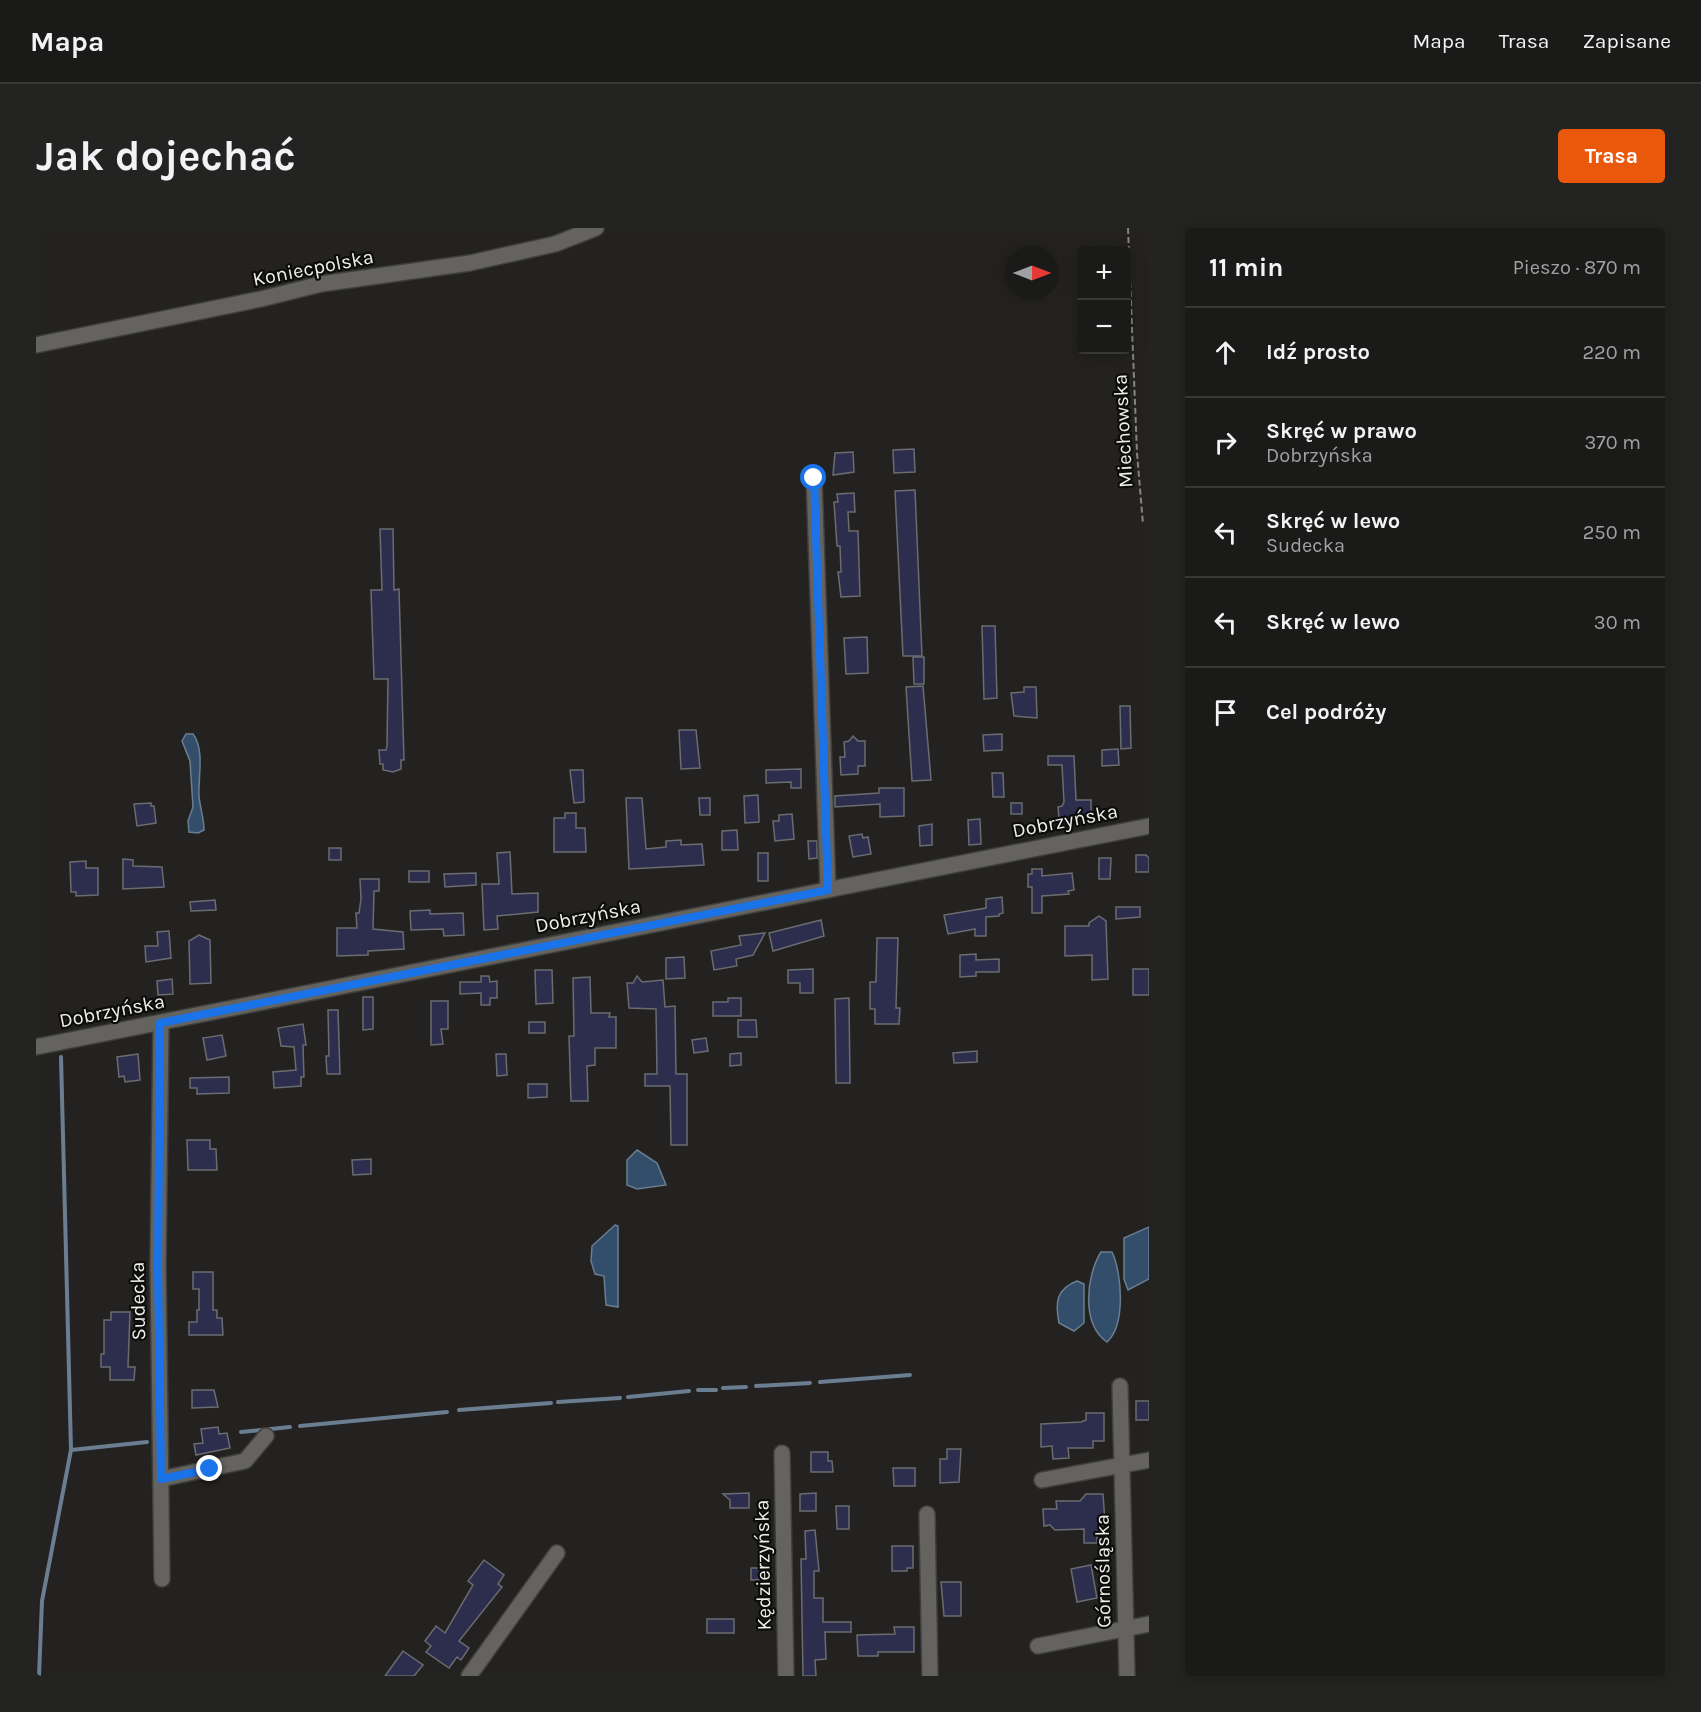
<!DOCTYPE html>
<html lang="pl">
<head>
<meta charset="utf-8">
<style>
  body { margin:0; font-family:Karla,sans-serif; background:#232321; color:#f1f3f6 }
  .controls { position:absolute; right:18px; top:18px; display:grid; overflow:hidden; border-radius:6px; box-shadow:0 3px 15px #0003 }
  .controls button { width:54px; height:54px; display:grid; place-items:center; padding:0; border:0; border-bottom:2px solid #383837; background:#1a1a18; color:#f1f3f6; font:30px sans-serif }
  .compass { position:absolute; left:969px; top:18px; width:54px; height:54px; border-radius:50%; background:#1a1a18; box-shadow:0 3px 15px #0003; rotate:90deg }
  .stop { position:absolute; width:18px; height:18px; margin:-14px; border:4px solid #1a73e8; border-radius:50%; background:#fff }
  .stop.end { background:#1a73e8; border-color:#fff; box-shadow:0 2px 6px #0008 }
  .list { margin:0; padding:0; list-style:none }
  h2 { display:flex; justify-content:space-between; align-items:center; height:78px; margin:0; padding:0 24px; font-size:26px }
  h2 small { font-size:20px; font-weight:400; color:#9fa1a2 }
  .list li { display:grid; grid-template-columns:39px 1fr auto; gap:18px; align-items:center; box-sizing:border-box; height:90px; padding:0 24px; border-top:2px solid #383837 }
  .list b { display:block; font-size:22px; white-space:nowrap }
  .list p { margin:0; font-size:20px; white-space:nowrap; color:#9fa1a2 }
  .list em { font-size:20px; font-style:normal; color:#9fa1a2 }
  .icon { flex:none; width:33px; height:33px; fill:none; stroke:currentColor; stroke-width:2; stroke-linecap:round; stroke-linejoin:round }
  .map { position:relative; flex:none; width:1113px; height:1448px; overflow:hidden; border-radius:6px }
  header { display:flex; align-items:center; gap:36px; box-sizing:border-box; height:84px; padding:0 30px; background:#1a1a18; border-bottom:2px solid #383837 }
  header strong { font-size:28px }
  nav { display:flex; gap:33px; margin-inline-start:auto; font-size:21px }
  .intro { display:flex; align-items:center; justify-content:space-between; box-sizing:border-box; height:144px; padding:0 36px }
  h1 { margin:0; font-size:42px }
  .button { padding:15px 27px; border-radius:6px; background:#ea580c; color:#fff; font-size:21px; font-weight:700 }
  main { display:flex; gap:36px; padding:0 36px }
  aside { flex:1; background:#1a1a18; border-radius:6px; box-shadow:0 3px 15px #0003 }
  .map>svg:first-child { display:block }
  .water { fill:#334e6a; stroke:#6b7e91; stroke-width:1.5 }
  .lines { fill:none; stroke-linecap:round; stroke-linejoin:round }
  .stream { stroke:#6b7e91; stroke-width:4 }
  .building { fill:#2d2e4e; stroke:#6b6c6f; stroke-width:1.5 }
  .minor-casing { stroke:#3e3e3b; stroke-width:18 }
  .path { stroke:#858482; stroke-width:2; stroke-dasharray:6 3; stroke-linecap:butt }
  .minor { stroke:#646360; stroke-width:15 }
  .route { stroke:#1a73e8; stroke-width:8 }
  .labels { text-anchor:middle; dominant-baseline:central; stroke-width:4.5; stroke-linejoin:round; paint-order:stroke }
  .street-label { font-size:20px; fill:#efeeec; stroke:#0c0c0b }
</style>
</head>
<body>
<header>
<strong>Mapa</strong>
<nav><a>Mapa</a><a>Trasa</a><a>Zapisane</a></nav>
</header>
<div class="intro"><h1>Jak dojechać</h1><a class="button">Trasa</a></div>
<main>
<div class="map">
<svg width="1113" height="1448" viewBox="0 0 1113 1448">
  <rect width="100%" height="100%" fill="#232220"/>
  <g class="water">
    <path d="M150,506H157C169,522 162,549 163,568C164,580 168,590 168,602L162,605L153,604L152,593L157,579L154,533L146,513Z"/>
    <path d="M601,922L621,935L630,957L601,961L591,957V932Z"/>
    <path d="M579,997L582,998V1079L570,1077L568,1048L559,1046L555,1033L556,1018Z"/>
    <path d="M1113,999V1051L1092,1062L1088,1051V1010Z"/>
    <path d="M1065,1024H1076C1086,1045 1090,1097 1071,1114C1045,1096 1050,1048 1065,1024Z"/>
    <path d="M1041,1053L1048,1056V1095L1038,1103L1023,1095C1019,1075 1020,1061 1041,1053Z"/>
  </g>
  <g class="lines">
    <g class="stream">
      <path d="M25,829L35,1222"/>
      <path d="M784,1154L874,1147"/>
      <path d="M720,1158L774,1155"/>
      <path d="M687,1160L710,1159"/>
      <path d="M662,1162H680"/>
      <path d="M592,1169L653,1163"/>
      <path d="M522,1174L584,1170"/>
      <path d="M423,1182L515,1175"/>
      <path d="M264,1198L411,1184"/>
      <path d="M205,1204L254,1199"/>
      <path d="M3,1448L6,1373L35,1222L111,1214"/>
    </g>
  </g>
  <g class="building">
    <path d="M878,221L879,244L858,245L857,222Z"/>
    <path d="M817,224L818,244L797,247L799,225Z"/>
    <path d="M879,262L886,428H867L859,263Z"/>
    <path d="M818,265L819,284H812L813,303H822L824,368L805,369L802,344H805L804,318H801L798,274H802L801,266Z"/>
    <path d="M344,301H357L358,362L363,361L368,532H365V541L357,544L347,542V536H344L343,522H350L351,518L352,451H338L335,362H346Z"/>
    <path d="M946,398H959L961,470L948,471Z"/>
    <path d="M831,409L832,445L810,446L808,410Z"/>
    <path d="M877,429H888V456H878Z"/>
    <path d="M887,458L895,552L876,553L870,459Z"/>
    <path d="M988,459H1000L1001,490L978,488L975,465L988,464Z"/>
    <path d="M1084,478H1094L1095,520L1085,521Z"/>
    <path d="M643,502H660L664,540L645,541Z"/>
    <path d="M966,506V522L948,523L947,507Z"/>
    <path d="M817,508L822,513H829V538H822V546L805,547L804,529H809L808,514L813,513Z"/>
    <path d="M1082,521L1083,537L1066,538V522Z"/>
    <path d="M1012,528H1038L1040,572H1055V589L1023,590L1022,579L1026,578L1028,574L1026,537H1012Z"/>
    <path d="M765,541V560H755V554L730,555V542Z"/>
    <path d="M534,542H547L548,574L538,575Z"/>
    <path d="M956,545H967L968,569H957Z"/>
    <path d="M843,560H868V588L844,589V576L799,579V568L843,565Z"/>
    <path d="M722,567L723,594L709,595L708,568Z"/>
    <path d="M590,570H606L610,621L630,619V613L645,612V617L666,616L668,637L593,641Z"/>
    <path d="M663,570H674V587H664Z"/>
    <path d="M115,575V578H118L120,595L101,598L98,576Z"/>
    <rect x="975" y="575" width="11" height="11"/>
    <path d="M529,585H540V600H549L550,624H518V590H529Z"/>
    <path d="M756,586L758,611L739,613L737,593H743V587Z"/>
    <path d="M944,591L945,616L933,617L932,592Z"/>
    <path d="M896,596V617L884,618L883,598Z"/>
    <path d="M701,602L702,622H686V603Z"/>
    <path d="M826,606L827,610L832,609L835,626L817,629L813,608Z"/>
    <path d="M772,613H781V630L773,631Z"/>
    <rect x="293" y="620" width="12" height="12"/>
    <path d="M474,624L476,666L502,665V684L461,688L462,701L448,702L446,656H463L461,625Z"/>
    <rect x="722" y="625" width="10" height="28"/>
    <path d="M1100,627H1110L1113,630V644H1100Z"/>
    <path d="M1063,630H1075L1074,651H1063Z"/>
    <path d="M87,631L97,632V638L126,639L128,659L87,661Z"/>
    <path d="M50,633V640H62V667L40,668V664H35L34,634Z"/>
    <path d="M996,641H1006V648L1036,645L1038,662L1032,663L1033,666L1006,668V685H996V659H992V646H996Z"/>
    <rect x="373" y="643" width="20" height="11"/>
    <path d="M440,645V657L409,659L408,646Z"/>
    <path d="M324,651H343V663H338L337,701L367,704L368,721L332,723V727L301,728V700H321L320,685H323L325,671Z"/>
    <path d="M966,669L967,685L963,686V688L950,689V708H939V701L912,706L908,687L950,680V671Z"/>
    <path d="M179,672L180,682L155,683L154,674Z"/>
    <path d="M1080,679H1104V689L1080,691Z"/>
    <path d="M394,682V686L427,685L428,707L408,708L407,701L375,702L374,683Z"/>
    <path d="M1063,688L1070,693L1072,751L1056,752V727L1029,728V698H1053V695Z"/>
    <path d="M785,692L788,708L737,723L733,705Z"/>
    <path d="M133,703L135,730L110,734L109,718H122L121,704Z"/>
    <path d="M729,705L717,727L700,731L701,738L678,742L675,723L705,717L703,708Z"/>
    <path d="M163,707L174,712L175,755L154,756L153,713Z"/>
    <path d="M841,710H862L860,780H864L863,796H839V781H834V754H840Z"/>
    <path d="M940,726V732L963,731V744H940V748L924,749V727Z"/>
    <path d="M648,729L649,750L630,751V730Z"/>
    <path d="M777,741V765H764V755H752V742Z"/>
    <rect x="1097" y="741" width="16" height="26"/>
    <path d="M499,742H516L517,775L500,776Z"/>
    <path d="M445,748H453L454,754L461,753V770H454V777H445V765L424,766V754H445Z"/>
    <path d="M601,748L606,754L627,752L629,779L639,778L640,846H651V917H635L634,858H609V846H621L620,781L593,780L591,755H597Z"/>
    <path d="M554,749L555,785H574L573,789H580V820H559V837L551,838L552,873H535L533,808H538L537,750Z"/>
    <path d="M136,751L137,766L122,767L121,753Z"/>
    <path d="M327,769H337V801L327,802Z"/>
    <path d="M692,770H705V788H677V774H692Z"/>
    <path d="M813,770L814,855H800L799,771Z"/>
    <path d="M395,773H412V801H405L407,816L395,817Z"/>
    <path d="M292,782H302L304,846H291L290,828H293Z"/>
    <path d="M702,792H720L721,809H702Z"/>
    <rect x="493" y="794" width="16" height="11"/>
    <path d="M267,796L270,817H267L268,849H265V858L238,860L237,844L260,842L258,819L245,818L242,800Z"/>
    <path d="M186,807L190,828L171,832L167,810Z"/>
    <path d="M670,810L672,823L658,825L656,812Z"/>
    <path d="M941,823V834L918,835L917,825Z"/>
    <path d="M705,825V837L694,838V826Z"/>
    <path d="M102,826L104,852L89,854L88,848L83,849L81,829Z"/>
    <path d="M460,826H470L471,847L461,848Z"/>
    <path d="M193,849V865L161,866V860H154V850Z"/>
    <path d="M492,856H511V869L492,870Z"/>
    <path d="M151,912H174V921H180L181,942H152Z"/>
    <path d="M335,931V946L317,947L316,932Z"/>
    <path d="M157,1044H177V1082H181V1090H186L187,1107H153V1094H161V1082H163V1061H157Z"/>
    <path d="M75,1084H94L92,1139H99L98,1152H74V1139H65V1126H68V1092H75Z"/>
    <path d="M156,1162H178L182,1179L156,1180Z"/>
    <rect x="1100" y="1173" width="13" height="19"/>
    <path d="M1050,1185H1068V1213H1057V1220H1032L1033,1230L1017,1231L1016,1218L1005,1219V1196L1045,1194L1050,1192Z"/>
    <path d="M182,1199L183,1206L191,1205L194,1220L160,1227L158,1216L167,1215L165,1201Z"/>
    <path d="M911,1221H925L923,1254L904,1255V1231H911Z"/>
    <path d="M775,1224H792V1233H796L797,1244H775Z"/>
    <path d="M857,1240H879V1258H858Z"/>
    <path d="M713,1265V1280H694V1272L687,1266Z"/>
    <path d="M780,1265V1283H764V1266Z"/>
    <path d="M1050,1266H1067L1069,1295L1061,1304V1315H1048V1301L1019,1302L1014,1297L1008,1298L1007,1281H1021L1020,1273H1044Z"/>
    <path d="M800,1278H813V1301H801Z"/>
    <path d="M779,1302L783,1343H778V1370H787V1394H815V1404H789L790,1431L779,1432L780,1448H767L765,1331H770L769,1303Z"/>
    <path d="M856,1318H877V1340H871V1343H856Z"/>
    <path d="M448,1332L468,1347L462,1356L466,1359L423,1413L433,1420L425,1432L421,1429L413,1440L390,1424L395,1418L389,1413L400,1398L409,1405L437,1357L432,1353Z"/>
    <path d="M1055,1337L1061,1370L1041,1374L1035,1341Z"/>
    <path d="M715,1340H733V1351L715,1352Z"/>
    <path d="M905,1354H925V1388H908Z"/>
    <rect x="671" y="1391" width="27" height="14"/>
    <path d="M858,1399H878V1424H842V1428H822L821,1407L859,1406Z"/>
    <path d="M367,1423L387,1437L378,1448H349Z"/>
  </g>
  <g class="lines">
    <g class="minor-casing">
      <g id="minor">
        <path d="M0,117L225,71L285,56L434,35L519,16L560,0"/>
        <path d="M778,250L792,662"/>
        <path d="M125,795L122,1038L126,1351"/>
        <path d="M0,819L1113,598"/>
        <path d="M1084,1158L1091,1448"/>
        <path d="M746,1225L750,1448"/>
        <path d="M125,1251L209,1233L230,1208"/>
        <path d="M1006,1252L1113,1232"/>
        <path d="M891,1286L894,1448"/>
        <path d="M1002,1418L1113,1396"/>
        <path d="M433,1448L521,1325"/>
      </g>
    </g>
    <path class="path" d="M1092,0L1101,225L1107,296"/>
    <use href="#minor" class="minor"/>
  </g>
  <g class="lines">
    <path class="route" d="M174,1241L125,1251L122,1038L124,795L792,662L778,250"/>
  </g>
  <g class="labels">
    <g class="street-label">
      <text transform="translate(277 40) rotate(-11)">Koniecpolska</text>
      <text transform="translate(1087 203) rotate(-93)">Miechowska</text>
      <text transform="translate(1029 593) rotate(-11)">Dobrzyńska</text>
      <text transform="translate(552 688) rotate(-11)">Dobrzyńska</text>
      <text transform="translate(76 783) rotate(-11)">Dobrzyńska</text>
      <text transform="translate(102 1073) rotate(-91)">Sudecka</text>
      <text transform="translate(727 1337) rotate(-91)">Kędzierzyńska</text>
      <text transform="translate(1067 1343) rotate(-91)">Górnośląska</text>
    </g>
  </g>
</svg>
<div class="controls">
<button>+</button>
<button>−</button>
</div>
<svg class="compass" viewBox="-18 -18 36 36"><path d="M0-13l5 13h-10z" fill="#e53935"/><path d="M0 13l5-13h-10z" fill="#9fa1a2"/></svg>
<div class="stop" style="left:778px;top:250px"></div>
<div class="stop end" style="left:174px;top:1241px"></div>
</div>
<aside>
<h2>11 min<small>Pieszo · 870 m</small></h2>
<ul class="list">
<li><svg class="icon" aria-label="ahead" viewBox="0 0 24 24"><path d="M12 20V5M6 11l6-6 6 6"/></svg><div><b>Idź prosto</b></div><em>220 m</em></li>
<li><svg class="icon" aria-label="right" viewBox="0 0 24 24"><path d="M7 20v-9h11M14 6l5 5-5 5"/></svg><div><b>Skręć w prawo</b><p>Dobrzyńska</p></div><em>370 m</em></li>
<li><svg class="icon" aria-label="left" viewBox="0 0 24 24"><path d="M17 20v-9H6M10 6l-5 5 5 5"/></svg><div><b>Skręć w lewo</b><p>Sudecka</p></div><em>250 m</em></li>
<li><svg class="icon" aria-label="left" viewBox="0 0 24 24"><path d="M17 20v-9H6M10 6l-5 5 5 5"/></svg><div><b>Skręć w lewo</b></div><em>30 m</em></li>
<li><svg class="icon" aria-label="arrive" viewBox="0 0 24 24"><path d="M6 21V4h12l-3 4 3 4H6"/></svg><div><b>Cel podróży</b></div></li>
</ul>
</aside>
</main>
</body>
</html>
